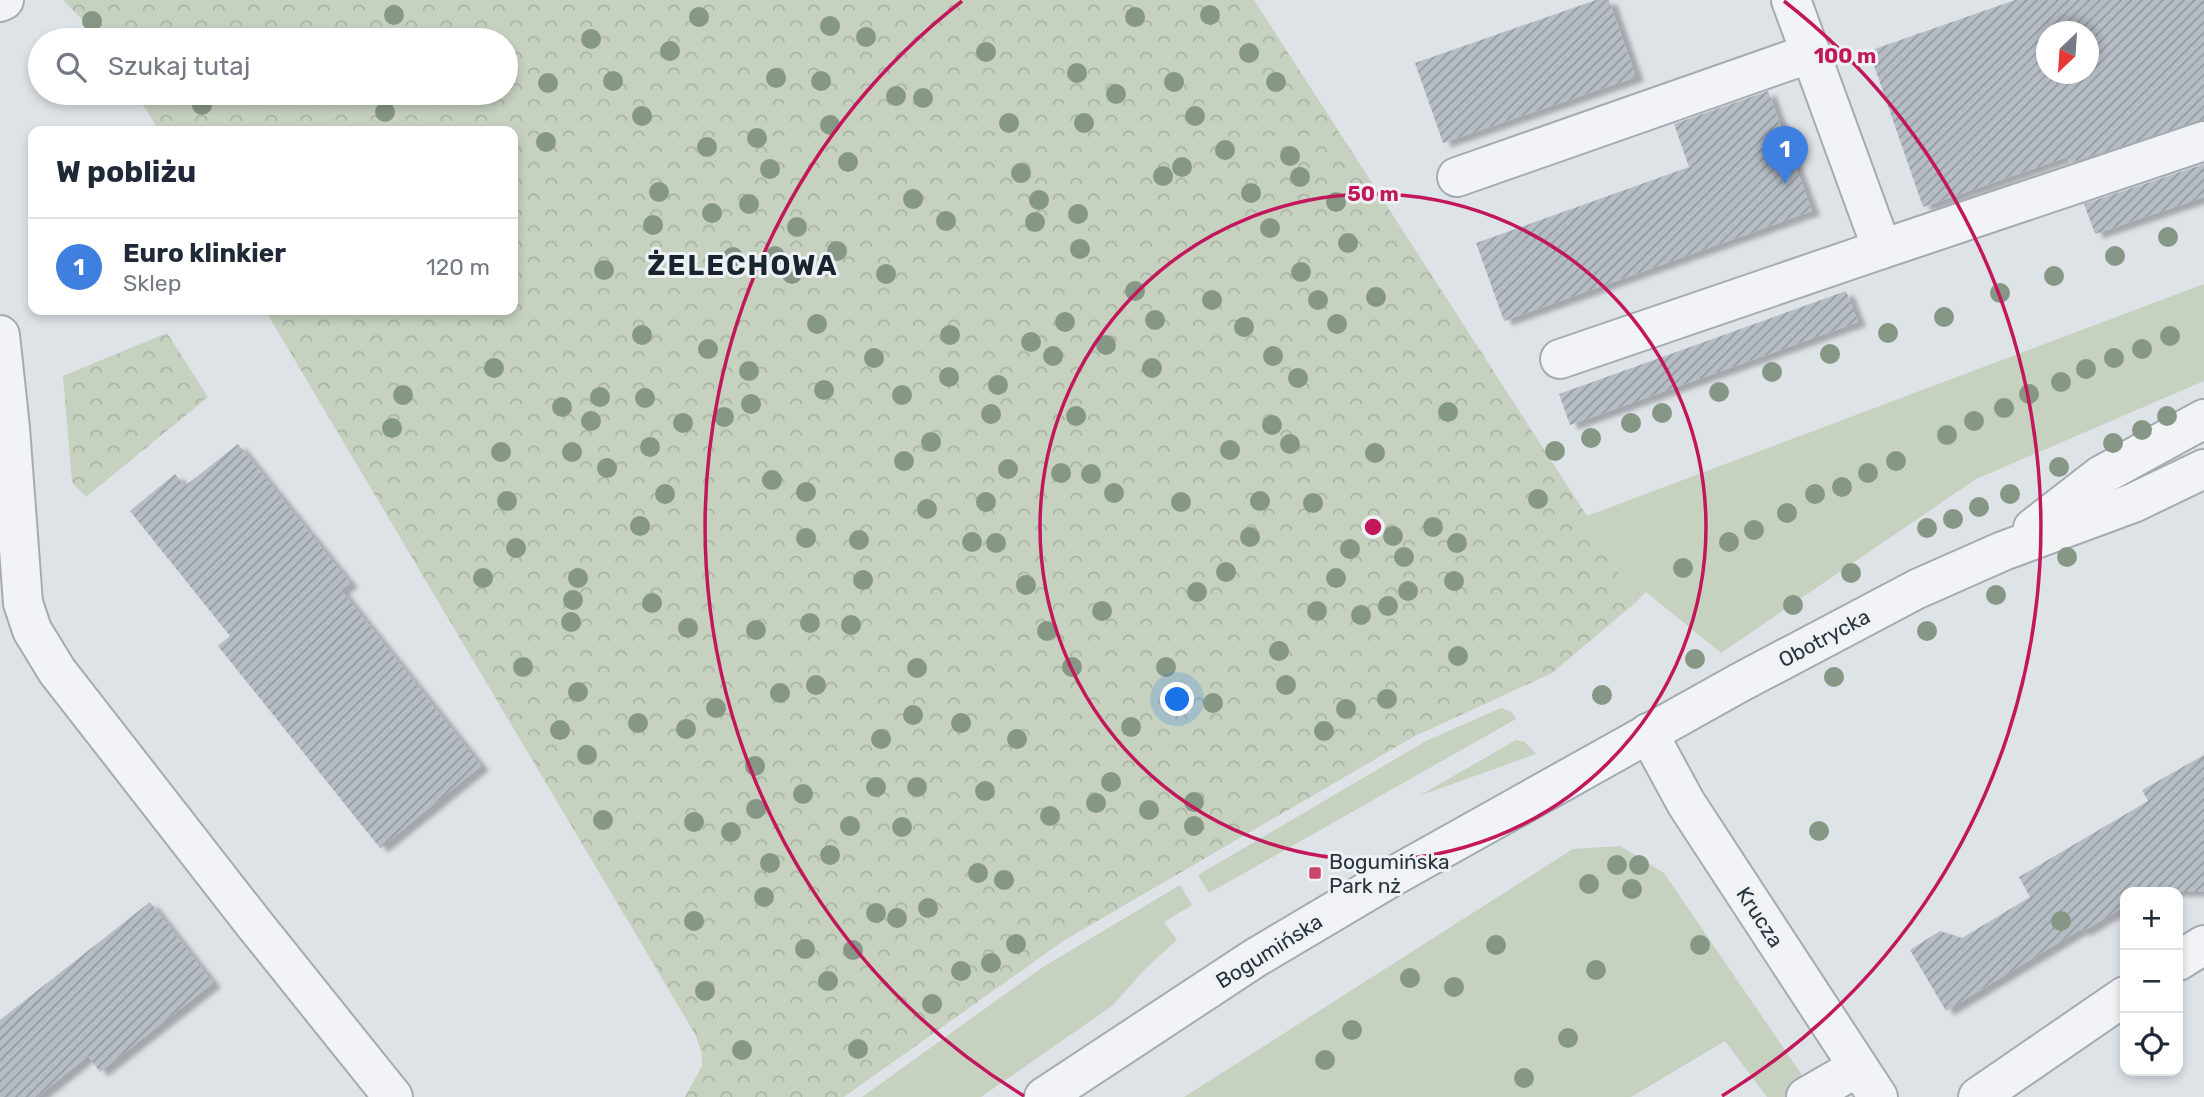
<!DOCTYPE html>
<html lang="pl">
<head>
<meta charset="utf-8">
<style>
  body { margin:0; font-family:Rubik,sans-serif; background:#f6f6f7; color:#1f2937 }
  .controls { position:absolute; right:21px; bottom:21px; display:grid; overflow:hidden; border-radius:14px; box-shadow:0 4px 10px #0003 }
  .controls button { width:63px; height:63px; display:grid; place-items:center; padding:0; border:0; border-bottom:2px solid #e0e1e3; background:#fff; color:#1f2937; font:35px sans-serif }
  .compass { position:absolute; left:2036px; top:21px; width:63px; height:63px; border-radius:50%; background:#fff; box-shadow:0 4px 10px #0003; rotate:205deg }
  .you { position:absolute; left:1178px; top:700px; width:24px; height:24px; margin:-18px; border:5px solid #fff; border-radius:50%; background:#1a73e8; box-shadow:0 0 0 10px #1a73e833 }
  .badge { display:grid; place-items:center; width:46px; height:46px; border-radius:50%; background:#db2777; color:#fff; font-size:23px; font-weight:700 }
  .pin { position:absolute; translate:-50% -58px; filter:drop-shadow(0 2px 4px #0008) }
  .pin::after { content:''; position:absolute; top:37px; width:24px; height:21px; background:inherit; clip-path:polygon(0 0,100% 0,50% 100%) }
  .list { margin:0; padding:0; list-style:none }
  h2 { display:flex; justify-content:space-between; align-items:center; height:91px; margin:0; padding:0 28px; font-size:30px }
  h2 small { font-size:23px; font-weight:400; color:#747a83 }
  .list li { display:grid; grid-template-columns:46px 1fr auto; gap:21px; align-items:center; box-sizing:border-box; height:98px; padding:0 28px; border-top:2px solid #e0e1e3 }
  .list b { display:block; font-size:26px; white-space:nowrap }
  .list p { margin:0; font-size:23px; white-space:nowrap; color:#747a83 }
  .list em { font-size:23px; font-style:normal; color:#747a83 }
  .icon { flex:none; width:38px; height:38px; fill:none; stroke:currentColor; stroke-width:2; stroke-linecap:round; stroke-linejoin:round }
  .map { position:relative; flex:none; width:2204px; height:1097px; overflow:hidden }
  .search { position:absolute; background:#fff; box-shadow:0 4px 10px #0003; left:28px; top:28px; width:490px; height:77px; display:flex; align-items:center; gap:18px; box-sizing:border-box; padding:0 24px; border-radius:38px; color:#747a83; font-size:26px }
  .panel { position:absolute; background:#fff; box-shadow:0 4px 10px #0003; left:28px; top:126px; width:490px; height:189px; border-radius:14px }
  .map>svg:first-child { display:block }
  .grass { fill:#c6d1c0 }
  .forest { fill:url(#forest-crowns) }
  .building { fill:url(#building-hatch); fill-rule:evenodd; filter:url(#shadow) }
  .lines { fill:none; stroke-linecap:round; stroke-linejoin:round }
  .minor-casing { stroke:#a4abb2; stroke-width:42 }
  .minor { stroke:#f1f3f6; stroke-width:38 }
  .tree { fill:#879786 }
  .ring { fill:none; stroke:#c2185b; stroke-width:3.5 }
  .poi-dot { fill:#cb4569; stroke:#eef2f5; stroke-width:2.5 }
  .labels { text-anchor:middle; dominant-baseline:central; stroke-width:6; stroke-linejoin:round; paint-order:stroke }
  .street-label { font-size:21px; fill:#28333e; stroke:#eef2f5 }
  .poi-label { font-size:21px; fill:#28333e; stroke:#eef2f5; text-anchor:start }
  .district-label { font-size:28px; font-weight:bold; letter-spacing:2px; fill:#1a242f; stroke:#eef2f5 }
  .centre { fill:#c2185b; stroke:#eef2f5; stroke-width:3.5 }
  .ring-label { font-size:21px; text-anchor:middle; font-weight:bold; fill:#c2185b; stroke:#eef2f5; stroke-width:6; stroke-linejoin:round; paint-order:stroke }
</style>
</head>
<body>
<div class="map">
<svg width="2204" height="1097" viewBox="0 0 2204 1097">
  <defs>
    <pattern id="forest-crowns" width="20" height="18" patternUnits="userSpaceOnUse" patternTransform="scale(1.75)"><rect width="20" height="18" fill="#c6d1c0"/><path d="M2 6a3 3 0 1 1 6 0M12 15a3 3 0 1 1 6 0" fill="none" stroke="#aab4a6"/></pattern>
    <pattern id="building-hatch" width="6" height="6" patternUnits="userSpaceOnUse" patternTransform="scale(1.75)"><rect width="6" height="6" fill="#b6bdc4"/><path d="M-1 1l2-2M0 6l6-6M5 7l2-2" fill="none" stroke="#949aa1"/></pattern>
    <filter id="shadow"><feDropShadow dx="8" dy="4.5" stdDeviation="2" flood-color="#0004"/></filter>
  </defs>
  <rect width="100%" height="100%" fill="#dee3e8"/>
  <g class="grass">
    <path d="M2204,284V381L1976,479L1721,653L1646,592L1635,603L1587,516Z"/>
    <path d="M1501,708L1512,712L1516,719L1209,893L1198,875L1426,741Z"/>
    <path d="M1516,740L1525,742L1536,754L1419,796Z"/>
    <path d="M1620,846L1664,873L1817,1097H1767L1725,1041L1631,1097H1184L1573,849Z"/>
    <path d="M1180,885L1192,905L1164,922L1177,940L1145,969L1112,1006L981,1097H862L1043,967Z"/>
  </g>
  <g class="forest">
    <path d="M63,0H1254L1587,516L1635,603L1552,673L1415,736L1063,941L844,1097H685L702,1066V1054L695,1034L265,310H513V131H159L136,93H506V40H102Z"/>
    <path d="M167,333L208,397L86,497L72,482L63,376Z"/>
  </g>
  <g class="building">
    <path d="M1596,0H1609L1636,77L1443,143L1415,63Z"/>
    <path d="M2015,0H2204V120L2069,163L2067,157L1923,207L1869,51ZM2047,32H2089V74H2047Z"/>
    <path d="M1768,91L1812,211L1504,321L1476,243L1689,167L1674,124Z"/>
    <path d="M2204,164V197L2095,234L2084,204Z"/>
    <path d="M1846,291L1858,322L1570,425L1559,394Z"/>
    <path d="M238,444L350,583L341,590L481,766L380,848L218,646L230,636L130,511L175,474L185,486Z"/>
    <path d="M2204,755V892H2125V906L2082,932L2081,929L1946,1011L1910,950L1940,931L1962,938L2030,897L2019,877L2148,801L2142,790Z"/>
    <path d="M150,902L213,983L100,1072L88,1056L37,1097H0V1020Z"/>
  </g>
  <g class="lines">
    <g class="minor-casing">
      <g id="minor">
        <path d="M1791,0L1882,249L2204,141"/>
        <path d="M0,2L4,0"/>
        <path d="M1457,177L1811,53"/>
        <path d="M0,335L10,428L23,603L32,630L57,671L255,925L393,1097"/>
        <path d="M1560,359L1882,249"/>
        <path d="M2033,528L2100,476L2204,419"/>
        <path d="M1648,733L1686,803L1878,1097"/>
        <path d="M2178,961L2204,945"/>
        <path d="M1044,1097L1255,958L1390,878L1739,683L1917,589L2003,551L2133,503L2204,469"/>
        <path d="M1806,1097L1858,1067"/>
        <path d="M1978,1097L2125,996"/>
      </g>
    </g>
    <use href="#minor" class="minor"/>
  </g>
  <g class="tree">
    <circle cx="394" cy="15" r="10"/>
    <circle cx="1210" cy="15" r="10"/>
    <circle cx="699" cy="17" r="10"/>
    <circle cx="1135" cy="17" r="10"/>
    <circle cx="92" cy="21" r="10"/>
    <circle cx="830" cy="26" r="10"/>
    <circle cx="866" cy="37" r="10"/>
    <circle cx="591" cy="39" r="10"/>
    <circle cx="670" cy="51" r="10"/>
    <circle cx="986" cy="52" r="10"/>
    <circle cx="1249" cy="53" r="10"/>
    <circle cx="1077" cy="73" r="10"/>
    <circle cx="776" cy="78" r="10"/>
    <circle cx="613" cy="81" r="10"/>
    <circle cx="821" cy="81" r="10"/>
    <circle cx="1174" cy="82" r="10"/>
    <circle cx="1276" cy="82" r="10"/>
    <circle cx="548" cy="83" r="10"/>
    <circle cx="1116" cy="94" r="10"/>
    <circle cx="896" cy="96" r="10"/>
    <circle cx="923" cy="98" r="10"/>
    <circle cx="202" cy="105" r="10"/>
    <circle cx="385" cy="112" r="10"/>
    <circle cx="642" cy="116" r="10"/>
    <circle cx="1195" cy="116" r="10"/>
    <circle cx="1009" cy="123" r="10"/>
    <circle cx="1084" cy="123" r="10"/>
    <circle cx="830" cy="125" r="10"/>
    <circle cx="757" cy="138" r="10"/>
    <circle cx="546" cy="142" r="10"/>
    <circle cx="707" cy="147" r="10"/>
    <circle cx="1225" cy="150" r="10"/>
    <circle cx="1290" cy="156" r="10"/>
    <circle cx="848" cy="162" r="10"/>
    <circle cx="1182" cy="167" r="10"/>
    <circle cx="770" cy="169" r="10"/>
    <circle cx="1021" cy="173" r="10"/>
    <circle cx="1163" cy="176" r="10"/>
    <circle cx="1300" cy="177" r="10"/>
    <circle cx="659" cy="192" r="10"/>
    <circle cx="1251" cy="193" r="10"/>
    <circle cx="913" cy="199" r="10"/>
    <circle cx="1039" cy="200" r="10"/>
    <circle cx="1336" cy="202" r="10"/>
    <circle cx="749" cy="204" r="10"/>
    <circle cx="712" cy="213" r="10"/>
    <circle cx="1078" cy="214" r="10"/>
    <circle cx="946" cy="221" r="10"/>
    <circle cx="1035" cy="222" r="10"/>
    <circle cx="653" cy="225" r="10"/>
    <circle cx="797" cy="227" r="10"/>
    <circle cx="1270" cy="228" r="10"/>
    <circle cx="2168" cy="237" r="10"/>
    <circle cx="1348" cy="243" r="10"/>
    <circle cx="1080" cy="249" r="10"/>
    <circle cx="837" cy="251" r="10"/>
    <circle cx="775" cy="256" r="10"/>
    <circle cx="2115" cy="256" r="10"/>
    <circle cx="733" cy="257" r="10"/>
    <circle cx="604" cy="270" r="10"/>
    <circle cx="1301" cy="272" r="10"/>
    <circle cx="792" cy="274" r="10"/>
    <circle cx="886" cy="274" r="10"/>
    <circle cx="2054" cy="276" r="10"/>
    <circle cx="1135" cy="291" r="10"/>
    <circle cx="2000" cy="293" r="10"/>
    <circle cx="1376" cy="297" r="10"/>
    <circle cx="1212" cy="300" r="10"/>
    <circle cx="1318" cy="300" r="10"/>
    <circle cx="1944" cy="317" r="10"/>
    <circle cx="1155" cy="320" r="10"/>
    <circle cx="1065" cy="322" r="10"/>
    <circle cx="817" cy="324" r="10"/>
    <circle cx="1337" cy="324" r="10"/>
    <circle cx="1244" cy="327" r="10"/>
    <circle cx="1888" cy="333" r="10"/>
    <circle cx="642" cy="335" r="10"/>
    <circle cx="950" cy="335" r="10"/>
    <circle cx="2170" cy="336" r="10"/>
    <circle cx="1031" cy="342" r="10"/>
    <circle cx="1106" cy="345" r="10"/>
    <circle cx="708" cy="349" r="10"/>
    <circle cx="2142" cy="349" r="10"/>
    <circle cx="1830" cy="354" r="10"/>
    <circle cx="1053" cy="356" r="10"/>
    <circle cx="1273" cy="356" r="10"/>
    <circle cx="874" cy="358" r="10"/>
    <circle cx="2114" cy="358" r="10"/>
    <circle cx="494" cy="368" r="10"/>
    <circle cx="1152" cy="368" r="10"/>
    <circle cx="2086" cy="369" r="10"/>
    <circle cx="749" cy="371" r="10"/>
    <circle cx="1772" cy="372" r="10"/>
    <circle cx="949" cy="377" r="10"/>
    <circle cx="1298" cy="378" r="10"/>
    <circle cx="2061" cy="382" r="10"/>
    <circle cx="998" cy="385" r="10"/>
    <circle cx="824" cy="390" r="10"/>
    <circle cx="1719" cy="392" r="10"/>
    <circle cx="2029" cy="394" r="10"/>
    <circle cx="403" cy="395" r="10"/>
    <circle cx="902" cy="395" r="10"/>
    <circle cx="600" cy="397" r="10"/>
    <circle cx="645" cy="398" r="10"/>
    <circle cx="751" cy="404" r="10"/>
    <circle cx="562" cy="407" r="10"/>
    <circle cx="2004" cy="408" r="10"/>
    <circle cx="1448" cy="412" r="10"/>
    <circle cx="1662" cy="413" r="10"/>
    <circle cx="991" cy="414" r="10"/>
    <circle cx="1076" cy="416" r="10"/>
    <circle cx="2167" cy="416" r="10"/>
    <circle cx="724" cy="417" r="10"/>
    <circle cx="591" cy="421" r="10"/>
    <circle cx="1974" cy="421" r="10"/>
    <circle cx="683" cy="423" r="10"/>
    <circle cx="1631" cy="423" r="10"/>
    <circle cx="1272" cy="425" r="10"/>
    <circle cx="392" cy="428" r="10"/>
    <circle cx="2142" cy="430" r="10"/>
    <circle cx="1947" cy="435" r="10"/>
    <circle cx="1591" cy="438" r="10"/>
    <circle cx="931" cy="442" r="10"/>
    <circle cx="2113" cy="443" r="10"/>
    <circle cx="1290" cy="444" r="10"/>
    <circle cx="650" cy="447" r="10"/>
    <circle cx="1230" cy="450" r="10"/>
    <circle cx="1555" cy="451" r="10"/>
    <circle cx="501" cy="452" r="10"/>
    <circle cx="572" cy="452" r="10"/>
    <circle cx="1375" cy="453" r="10"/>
    <circle cx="904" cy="461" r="10"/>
    <circle cx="1896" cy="461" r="10"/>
    <circle cx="2059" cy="467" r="10"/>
    <circle cx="607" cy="468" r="10"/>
    <circle cx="1008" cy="469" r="10"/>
    <circle cx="1061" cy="473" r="10"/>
    <circle cx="1868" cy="473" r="10"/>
    <circle cx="1091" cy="474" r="10"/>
    <circle cx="772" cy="480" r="10"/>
    <circle cx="1842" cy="487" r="10"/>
    <circle cx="806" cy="492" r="10"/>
    <circle cx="1114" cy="493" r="10"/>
    <circle cx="665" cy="494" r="10"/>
    <circle cx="1815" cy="494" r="10"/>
    <circle cx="2010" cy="494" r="10"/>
    <circle cx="1538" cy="499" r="10"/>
    <circle cx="507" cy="501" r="10"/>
    <circle cx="1260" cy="501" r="10"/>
    <circle cx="986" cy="502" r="10"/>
    <circle cx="1181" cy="502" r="10"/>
    <circle cx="1313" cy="503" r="10"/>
    <circle cx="1979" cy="507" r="10"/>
    <circle cx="927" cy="509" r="10"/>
    <circle cx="1787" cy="513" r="10"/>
    <circle cx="1953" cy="519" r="10"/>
    <circle cx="640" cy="526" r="10"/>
    <circle cx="1433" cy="527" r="10"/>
    <circle cx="1927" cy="528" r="10"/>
    <circle cx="1754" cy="530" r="10"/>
    <circle cx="1393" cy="536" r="10"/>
    <circle cx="1250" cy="537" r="10"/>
    <circle cx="806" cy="538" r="10"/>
    <circle cx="859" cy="540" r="10"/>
    <circle cx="972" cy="542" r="10"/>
    <circle cx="1729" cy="542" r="10"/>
    <circle cx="996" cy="543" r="10"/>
    <circle cx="1457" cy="543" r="10"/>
    <circle cx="516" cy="548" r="10"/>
    <circle cx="1350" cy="549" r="10"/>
    <circle cx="1404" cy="557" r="10"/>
    <circle cx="2067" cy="557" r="10"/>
    <circle cx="1683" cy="568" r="10"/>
    <circle cx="1226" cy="572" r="10"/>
    <circle cx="1851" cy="573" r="10"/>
    <circle cx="483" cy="578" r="10"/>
    <circle cx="578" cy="578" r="10"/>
    <circle cx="1336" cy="578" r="10"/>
    <circle cx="863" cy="580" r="10"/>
    <circle cx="1454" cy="581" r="10"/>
    <circle cx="1026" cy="585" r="10"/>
    <circle cx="1408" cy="591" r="10"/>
    <circle cx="1197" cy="592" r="10"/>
    <circle cx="1996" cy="595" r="10"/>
    <circle cx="573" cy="600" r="10"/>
    <circle cx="652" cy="603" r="10"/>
    <circle cx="1793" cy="605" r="10"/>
    <circle cx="1388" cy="606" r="10"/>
    <circle cx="1102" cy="611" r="10"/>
    <circle cx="1317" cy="611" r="10"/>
    <circle cx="1361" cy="615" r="10"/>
    <circle cx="571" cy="622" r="10"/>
    <circle cx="810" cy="623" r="10"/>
    <circle cx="851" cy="625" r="10"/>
    <circle cx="688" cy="628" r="10"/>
    <circle cx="756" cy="630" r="10"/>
    <circle cx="1047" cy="631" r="10"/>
    <circle cx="1927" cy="631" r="10"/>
    <circle cx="1279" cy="651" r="10"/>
    <circle cx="1458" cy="656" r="10"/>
    <circle cx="1695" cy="659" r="10"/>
    <circle cx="523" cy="667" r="10"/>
    <circle cx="1072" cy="667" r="10"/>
    <circle cx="1166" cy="667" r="10"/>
    <circle cx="917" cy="668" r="10"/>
    <circle cx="1834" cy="677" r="10"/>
    <circle cx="816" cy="685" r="10"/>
    <circle cx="1286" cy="685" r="10"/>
    <circle cx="578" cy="692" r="10"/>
    <circle cx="780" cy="693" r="10"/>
    <circle cx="1602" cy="695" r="10"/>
    <circle cx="1387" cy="699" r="10"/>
    <circle cx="1213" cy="703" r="10"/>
    <circle cx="716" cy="708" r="10"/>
    <circle cx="1346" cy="709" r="10"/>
    <circle cx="913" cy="715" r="10"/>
    <circle cx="638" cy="723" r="10"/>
    <circle cx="961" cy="723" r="10"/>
    <circle cx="1131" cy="727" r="10"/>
    <circle cx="686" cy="729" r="10"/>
    <circle cx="560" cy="730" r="10"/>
    <circle cx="1324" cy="731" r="10"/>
    <circle cx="881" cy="739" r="10"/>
    <circle cx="1017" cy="739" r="10"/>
    <circle cx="587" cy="755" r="10"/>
    <circle cx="755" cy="766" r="10"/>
    <circle cx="1111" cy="782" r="10"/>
    <circle cx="876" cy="787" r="10"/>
    <circle cx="917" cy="787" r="10"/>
    <circle cx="985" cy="791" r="10"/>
    <circle cx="803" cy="794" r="10"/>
    <circle cx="1194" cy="802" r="10"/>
    <circle cx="1096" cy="803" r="10"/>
    <circle cx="756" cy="809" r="10"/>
    <circle cx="1149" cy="810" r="10"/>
    <circle cx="1050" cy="816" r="10"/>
    <circle cx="603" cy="820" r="10"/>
    <circle cx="694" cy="822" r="10"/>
    <circle cx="850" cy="826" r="10"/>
    <circle cx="1194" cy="826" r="10"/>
    <circle cx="902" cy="827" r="10"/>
    <circle cx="1819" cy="831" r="10"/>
    <circle cx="731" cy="832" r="10"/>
    <circle cx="830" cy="855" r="10"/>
    <circle cx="770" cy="863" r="10"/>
    <circle cx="1617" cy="865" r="10"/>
    <circle cx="1639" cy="865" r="10"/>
    <circle cx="978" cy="873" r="10"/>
    <circle cx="1004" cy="880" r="10"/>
    <circle cx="1589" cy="884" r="10"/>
    <circle cx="1632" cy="889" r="10"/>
    <circle cx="764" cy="897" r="10"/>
    <circle cx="928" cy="908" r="10"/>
    <circle cx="876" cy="913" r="10"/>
    <circle cx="897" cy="918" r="10"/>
    <circle cx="694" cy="921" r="10"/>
    <circle cx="2061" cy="921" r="10"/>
    <circle cx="1016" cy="944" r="10"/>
    <circle cx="1496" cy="945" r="10"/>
    <circle cx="1700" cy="945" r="10"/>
    <circle cx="805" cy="949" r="10"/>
    <circle cx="853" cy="950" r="10"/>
    <circle cx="991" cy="963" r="10"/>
    <circle cx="1596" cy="970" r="10"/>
    <circle cx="961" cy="971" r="10"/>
    <circle cx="1410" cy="978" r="10"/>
    <circle cx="828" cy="981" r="10"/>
    <circle cx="1454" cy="987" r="10"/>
    <circle cx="705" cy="991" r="10"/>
    <circle cx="932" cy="1004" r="10"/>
    <circle cx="1352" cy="1030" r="10"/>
    <circle cx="1568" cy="1038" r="10"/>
    <circle cx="858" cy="1049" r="10"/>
    <circle cx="742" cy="1050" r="10"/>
    <circle cx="1325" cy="1060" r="10"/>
    <circle cx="1524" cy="1078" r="10"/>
  </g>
  <g class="ring">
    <circle cx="1373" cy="527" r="333"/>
    <path d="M1024 1096A667 667 0 0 1 962 1M1784 1A667 667 0 0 1 1722 1096"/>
  </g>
  <rect class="poi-dot" x="1308" y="866" width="14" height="14" rx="3.5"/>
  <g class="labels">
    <g class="street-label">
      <text transform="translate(1824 638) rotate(-28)">Obotrycka</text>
      <text transform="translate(1760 917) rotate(57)">Krucza</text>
      <text transform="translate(1269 951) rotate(-32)">Bogumińska</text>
    </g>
    <g class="poi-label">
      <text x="1329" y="861">Bogumińska<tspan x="1329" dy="24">Park nż</tspan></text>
    </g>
    <g class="district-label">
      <text x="743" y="265">ŻELECHOWA</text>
    </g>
  </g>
  <circle cx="1373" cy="527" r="10" class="centre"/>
  <g class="ring-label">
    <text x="1845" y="63">100 m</text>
    <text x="1373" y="201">50 m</text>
  </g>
</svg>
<div class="controls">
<button>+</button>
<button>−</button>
<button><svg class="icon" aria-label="locate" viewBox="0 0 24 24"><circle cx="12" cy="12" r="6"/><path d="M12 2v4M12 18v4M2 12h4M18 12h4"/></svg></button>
</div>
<svg class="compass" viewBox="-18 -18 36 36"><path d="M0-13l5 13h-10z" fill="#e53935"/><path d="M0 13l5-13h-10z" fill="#747a83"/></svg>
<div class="you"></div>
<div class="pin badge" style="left:1785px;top:184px;background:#3f7fe0">1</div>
<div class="search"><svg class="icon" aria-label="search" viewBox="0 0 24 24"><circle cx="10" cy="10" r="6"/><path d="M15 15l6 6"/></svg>Szukaj tutaj</div>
<section class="panel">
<h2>W pobliżu<small></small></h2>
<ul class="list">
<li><span class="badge" style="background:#3f7fe0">1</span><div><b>Euro klinkier</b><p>Sklep</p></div><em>120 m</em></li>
</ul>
</section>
</div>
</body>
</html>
